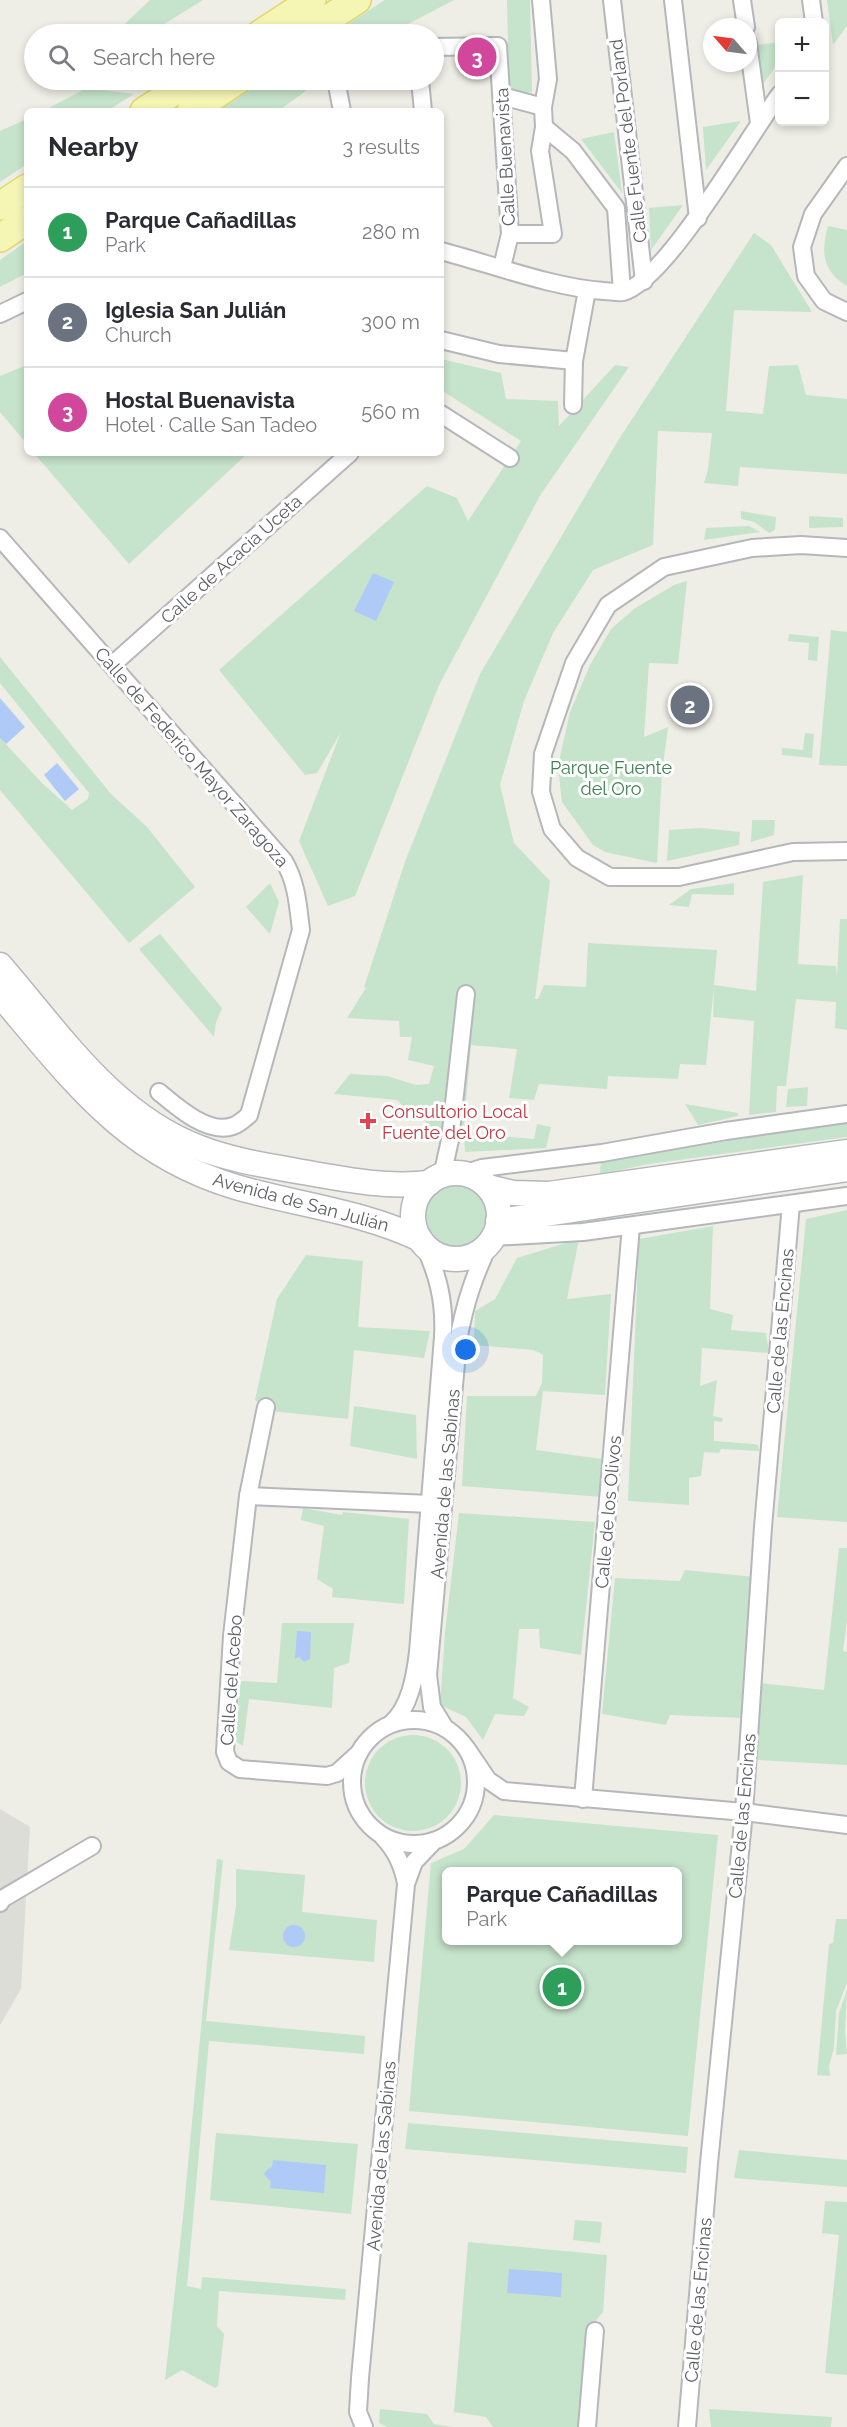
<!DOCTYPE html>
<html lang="en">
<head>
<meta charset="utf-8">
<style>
  body { margin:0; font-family:Raleway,sans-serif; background:#f2f2f3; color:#2b2b33 }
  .controls { position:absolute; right:18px; top:18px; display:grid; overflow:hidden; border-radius:9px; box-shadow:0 3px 9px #0003 }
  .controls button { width:54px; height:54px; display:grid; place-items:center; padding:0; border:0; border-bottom:2px solid #e1e1e2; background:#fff; color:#2b2b33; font:30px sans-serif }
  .compass { position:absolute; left:703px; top:18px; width:54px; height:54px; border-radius:50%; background:#fff; box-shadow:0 3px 9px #0003; rotate:298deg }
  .you { position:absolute; left:466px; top:1350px; width:21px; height:21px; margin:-15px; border:4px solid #fff; border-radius:50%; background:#1a73e8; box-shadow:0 0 0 9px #1a73e833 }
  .badge { display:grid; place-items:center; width:39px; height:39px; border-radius:50%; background:#db2777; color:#fff; font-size:20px; font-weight:700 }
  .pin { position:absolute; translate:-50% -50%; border:3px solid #fff; box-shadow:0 2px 6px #0006 }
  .popup { position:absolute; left:442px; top:1867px; width:240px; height:78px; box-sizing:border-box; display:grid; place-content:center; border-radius:9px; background:#fff; filter:drop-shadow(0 2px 4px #0005); font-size:20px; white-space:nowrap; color:#7c7c81 }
  .popup b { font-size:22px; color:#2b2b33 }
  .popup::after { content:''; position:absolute; left:50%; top:100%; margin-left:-12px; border:12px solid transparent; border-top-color:#fff }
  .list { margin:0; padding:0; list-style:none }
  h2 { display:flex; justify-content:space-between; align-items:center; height:78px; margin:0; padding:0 24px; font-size:26px }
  h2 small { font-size:20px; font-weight:400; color:#7c7c81 }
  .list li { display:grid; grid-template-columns:39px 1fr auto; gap:18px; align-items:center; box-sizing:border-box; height:90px; padding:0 24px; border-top:2px solid #e1e1e2 }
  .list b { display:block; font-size:22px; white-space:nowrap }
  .list p { margin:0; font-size:20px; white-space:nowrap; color:#7c7c81 }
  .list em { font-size:20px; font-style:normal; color:#7c7c81 }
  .icon { flex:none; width:33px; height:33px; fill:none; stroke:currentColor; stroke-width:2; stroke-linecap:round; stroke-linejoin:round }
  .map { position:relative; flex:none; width:847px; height:2427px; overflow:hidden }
  .search { position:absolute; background:#fff; box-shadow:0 3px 9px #0003; left:24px; top:24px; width:420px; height:66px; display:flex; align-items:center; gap:15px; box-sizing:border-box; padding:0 21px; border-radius:33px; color:#7c7c81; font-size:22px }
  .panel { position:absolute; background:#fff; box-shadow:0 3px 9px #0003; left:24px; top:108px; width:420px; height:348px; border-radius:9px }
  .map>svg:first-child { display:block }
  .industrial { fill:#ddddd8 }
  .green { fill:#c6e3cb; fill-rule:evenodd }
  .water { fill:#afcaf6 }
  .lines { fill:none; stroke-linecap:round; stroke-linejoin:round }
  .minor-casing { stroke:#b6b7bb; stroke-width:20 }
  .secondary-casing { stroke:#b5b7bc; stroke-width:27 }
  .primary-casing { stroke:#e2d76c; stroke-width:30 }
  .minor { stroke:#fff; stroke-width:16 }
  .secondary { stroke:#fff; stroke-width:24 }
  .primary { stroke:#f5f6b4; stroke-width:27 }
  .health-dot { fill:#e0444e; stroke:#fff; stroke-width:2 }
  .labels { text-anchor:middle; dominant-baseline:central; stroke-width:6; stroke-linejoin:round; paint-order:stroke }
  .street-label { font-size:18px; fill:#5e6065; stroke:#fff }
  .park-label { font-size:18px; fill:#40824f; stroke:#fff }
  .health-label { font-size:18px; fill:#be3a42; stroke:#fff; text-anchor:start }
</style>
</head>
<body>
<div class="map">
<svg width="847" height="2427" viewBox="0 0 847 2427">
  <rect width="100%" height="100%" fill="#eeeee6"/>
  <path class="industrial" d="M0,1809L30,1827L21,1989L0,2025Z"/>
  <g class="green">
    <path d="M150,0H203L148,34H114Z"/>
    <path d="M385,0H454L389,34H333Z"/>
    <path d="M507,0H530L532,92L509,94Z"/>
    <path d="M827,0H847V26L833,45Z"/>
    <path d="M779,42V62L763,84L757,45Z"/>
    <path d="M266,80H321L278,111H218Z"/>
    <path d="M87,88L134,94L107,111H43Z"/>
    <path d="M27,119V164L0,182V131Z"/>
    <path d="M741,121L706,170L703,127Z"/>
    <path d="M614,132L622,193L581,139Z"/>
    <path d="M683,205L651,250L649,208Z"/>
    <path d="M828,226L847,230V286C822,271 821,252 828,226Z"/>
    <path d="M754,233L771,245L812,312L734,310L726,411L763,414L769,366L798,365L806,395L847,399V474L740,467L738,486L704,483L708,469L712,433L658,431L653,545L593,570L553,633L524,701L500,785L514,843L550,881L535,999H538L544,985L586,987L588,943L717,950L714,985L756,991L763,882L803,875L798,964L836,966L837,978L840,919H847V1030L835,1028L836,1002L796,999L786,1086H777L776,1112L749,1115L754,1021L713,1017L714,986L706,1065L680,1064L678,1079L608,1076L607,1089L539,1084L534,1100L509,1098L517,1049L471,1045L464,1125L448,1124L443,1139L424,1120L415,1107L403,1106L397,1100L334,1094L350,1074L387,1076L416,1085L429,1084L434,1066L408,1060L412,1037H400L399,1021L347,1018L366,988L364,987L406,859L480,674L619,439Z"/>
    <path d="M27,241V273L0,287V260Z"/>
    <path d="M441,359L501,373L506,399L558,401L559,426L615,365L629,367L541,494L439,685L355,896L328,906L299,841L341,732L317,773L305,775L219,670L427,486L457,498L468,521L521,441L441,390Z"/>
    <path d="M27,365V444L0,412V376Z"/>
    <path d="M34,453H248L129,564Z"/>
    <path d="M741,511L776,517L775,530L769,533L754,522L741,519Z"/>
    <path d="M809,516L843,518V527L809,528Z"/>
    <path d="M749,526L760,532L704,540L706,528Z"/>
    <path d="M687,581L678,664L649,663L644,737L668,727L662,772L657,863L605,852L593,845L562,802L558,766L570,712L590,665L611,629L634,609L674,585Z"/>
    <path d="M831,630L847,632V766L819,765Z"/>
    <path d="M789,634L819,637L817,661L808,660L809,643L788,641Z"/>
    <path d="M0,657L111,794L147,827L195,887L129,943L0,790V738L42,783L72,810L88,799L89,793L0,683Z"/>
    <path d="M805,733L814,734L812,758L782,755V748L803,750Z"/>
    <path d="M752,820H775L774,835L751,842Z"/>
    <path d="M701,828L740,832L739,845L667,861L669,830Z"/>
    <path d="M270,883L279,902L270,934L246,907Z"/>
    <path d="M734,883V895L692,894L689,907L669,905L691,889Z"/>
    <path d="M160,934L222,1008L216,1022L214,1037L139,949Z"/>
    <path d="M808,1087L807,1106L786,1107L788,1089Z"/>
    <path d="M685,1104L738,1113V1116L698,1125Z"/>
    <path d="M847,1122V1137L649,1164L600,1174L601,1161Z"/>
    <path d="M537,1124L551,1127L546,1148L465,1152L464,1133L534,1139Z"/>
    <circle cx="456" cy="1216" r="36"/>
    <path d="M847,1210V1522L777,1517L806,1219Z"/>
    <path d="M713,1226L710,1309L733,1315L731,1330L766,1333L769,1353L702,1348L700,1386L717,1380L713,1416L723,1418L722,1422L714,1421V1441L753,1444L758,1445L759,1451L721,1449L719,1453L704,1452L701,1476L689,1478V1505L628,1501L639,1239Z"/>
    <path d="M579,1239L567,1299L611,1294L605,1395L543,1391L536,1450L602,1459V1497L462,1486L467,1396H536L542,1383L543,1355L534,1350L474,1345L475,1311L495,1299L517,1258Z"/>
    <path d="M306,1255L363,1261L358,1327L430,1331L424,1358L354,1350L348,1419L271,1411L255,1400L277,1299Z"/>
    <path d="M354,1406L416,1415L417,1459L350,1446Z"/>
    <path d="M303,1508L342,1515L343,1512L409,1519L404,1604L332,1597L333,1589L317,1579L324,1526L301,1520Z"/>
    <path d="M459,1513L595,1522L581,1655L540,1648L539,1629H519L513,1698L529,1707L524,1716L495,1714L483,1740L466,1717L440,1705L445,1633Z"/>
    <path d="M839,1548H847V1621L843,1651L847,1652V1765L758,1760L760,1683L824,1690Z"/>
    <path d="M685,1570L755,1577L743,1718L670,1715L666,1725L602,1714L615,1578L680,1581Z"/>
    <path d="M282,1623H354L349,1663L334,1668L332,1708L249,1699L243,1746L234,1740L241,1681L277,1683Z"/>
    <circle cx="413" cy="1783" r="48"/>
    <path d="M494,1815L718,1835L688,2136L409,2111L431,1863L464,1849ZM446,1872H678V1940H446Z"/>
    <path d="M217,1859L223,1860L206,2021L365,2036L364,2054L209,2041L187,2286L201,2289L202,2277L346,2289L345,2300L219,2291L217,2326L224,2334L218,2386L215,2388L182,2370L165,2380L183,2217Z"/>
    <path d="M236,1869L305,1875L302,1912L377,1920L374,1962L229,1950L236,1906Z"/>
    <path d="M836,1919H847V1983L836,2011L834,2048L829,2066L830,2076L817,2075L829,1944L833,1943Z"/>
    <path d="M847,1990L845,2031L847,2054L836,2055L839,2013Z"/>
    <path d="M408,2123L688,2147L686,2173L405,2149Z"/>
    <path d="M216,2133L358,2144L351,2214L210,2200Z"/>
    <path d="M739,2150L847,2160V2187L734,2178Z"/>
    <path d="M825,2201L847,2202V2375L825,2373L839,2235L822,2233Z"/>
    <path d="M575,2220L602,2222L600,2243L573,2240Z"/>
    <path d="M468,2242L607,2255L603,2312L589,2329L579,2427H493L486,2417L454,2412Z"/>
    <path d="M380,2409L427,2414L434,2424L452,2427H387L379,2423Z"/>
    <path d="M709,2409L832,2417L831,2427H711Z"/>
  </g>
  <g class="water">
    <path d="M373,573L394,582L376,621L354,611Z"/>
    <path d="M0,698L25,727L6,744L0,738Z"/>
    <path d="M57,763L79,789L65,801L44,775Z"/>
    <path d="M297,1631L311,1632L310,1659L304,1662L299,1657L295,1659Z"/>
    <circle cx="294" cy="1936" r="11"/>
    <path d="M273,2160L326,2165L324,2193L270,2188L271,2182L264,2174L268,2169L272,2167Z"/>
    <path d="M509,2269L562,2273L561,2297L507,2293Z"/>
  </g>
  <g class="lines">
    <g class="minor-casing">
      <g id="minor">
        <path d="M612,0L644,281"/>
        <path d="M673,0L698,218"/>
        <path d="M742,0L746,27"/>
        <path d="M811,0L814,22"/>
        <path d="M748,43L759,123"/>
        <path d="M434,47L498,46L510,234L502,267"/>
        <path d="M336,80L342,111"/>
        <path d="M420,80L423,111"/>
        <path d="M502,96L543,107"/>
        <path d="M544,127L573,151L616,208L622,292"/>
        <path d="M847,166L813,214L802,247L806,276L824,301L847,312"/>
        <path d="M510,234H553L540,151L544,127L543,107L548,79L541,0"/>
        <path d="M441,251C491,264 554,288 604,291C610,291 617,293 623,292C666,281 749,135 780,94"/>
        <path d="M0,314L27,301"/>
        <path d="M441,340L499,354L574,361"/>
        <path d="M573,405L574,361L587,290"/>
        <path d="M441,414L510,458"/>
        <path d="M0,538L284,861C297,883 298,906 301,930L249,1115C244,1119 239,1124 233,1126C208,1135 177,1107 159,1092"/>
        <path d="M847,548L801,545L752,548L664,567L608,605L574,663L543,754L541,792L552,829L577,858L610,877H679L793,852L847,851"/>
        <path d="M112,665L350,453"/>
        <path d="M463,1174L482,1168L602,1153L726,1131L847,1114"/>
        <path d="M442,1176L450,1140L466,994"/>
        <path d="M492,1237L583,1232L847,1196"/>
        <path d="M266,1407L248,1496L232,1636L225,1752L229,1762L240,1769L327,1776L337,1773L359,1753"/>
        <path d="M248,1496L430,1504"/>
        <circle cx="414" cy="1782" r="62"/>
        <path d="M391,1724C410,1707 415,1677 418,1652L443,1337C445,1302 438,1274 423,1243"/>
        <path d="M445,1728L432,1707L428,1675L458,1341C465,1302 474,1276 491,1240"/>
        <path d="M467,1749L488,1780L504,1791L744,1812L847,1825"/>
        <path d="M583,1799L631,1226"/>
        <path d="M383,1837C396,1851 402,1864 406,1883"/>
        <path d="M0,1903L2,1899L92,1846"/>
        <path d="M364,2427L358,2412L360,2378L406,1884L414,1862L434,1841"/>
        <path d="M587,2427L595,2331"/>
        <path d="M687,2427L709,2163L744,1812L763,1527L791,1204"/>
      </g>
    </g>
    <g class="secondary-casing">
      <g id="secondary">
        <path d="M0,965C59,1033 112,1115 200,1148C231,1160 264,1165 297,1171C342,1179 384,1188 429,1183"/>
        <path d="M0,995C72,1079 124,1154 236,1187C298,1205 361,1211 420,1239"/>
        <circle cx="456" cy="1216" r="43"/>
        <path d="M488,1187L513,1193L549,1194L847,1152"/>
        <path d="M498,1221L847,1169"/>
      </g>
    </g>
    <g class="primary-casing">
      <g id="primary">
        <path d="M260,34L312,0"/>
        <path d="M305,34L357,0"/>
        <path d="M144,111L192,80"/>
        <path d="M191,111L238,80"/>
        <path d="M0,206L27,188"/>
        <path d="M0,238L27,220"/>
      </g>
    </g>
    <use href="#minor" class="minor"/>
    <use href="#secondary" class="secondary"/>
    <use href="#primary" class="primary"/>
  </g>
  <path class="health-dot" d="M365 1112h6v6h6v6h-6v6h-6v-6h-6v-6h6z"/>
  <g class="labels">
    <g class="street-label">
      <text transform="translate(628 141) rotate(-97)">Calle Fuente del Porland</text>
      <text transform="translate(505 157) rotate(-93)">Calle Buenavista</text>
      <text transform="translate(231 559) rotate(-42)">Calle de Acacia Uceta</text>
      <text transform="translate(192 757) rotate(49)">Calle de Federico Mayor Zaragoza</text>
      <text transform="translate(301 1202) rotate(15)">Avenida de San Julián</text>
      <text transform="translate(780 1331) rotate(-85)">Calle de las Encinas</text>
      <text transform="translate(445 1484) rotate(-85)">Avenida de las Sabinas</text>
      <text transform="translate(608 1512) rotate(-85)">Calle de los Olivos</text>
      <text transform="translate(231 1680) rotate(-86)">Calle del Acebo</text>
      <text transform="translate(742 1816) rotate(-85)">Calle de las Encinas</text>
      <text transform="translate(381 2156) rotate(-85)">Avenida de las Sabinas</text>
      <text transform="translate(698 2300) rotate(-85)">Calle de las Encinas</text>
    </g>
    <g class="park-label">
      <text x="611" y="767">Parque Fuente<tspan x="611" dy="21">del Oro</tspan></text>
    </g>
    <g class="health-label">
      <text x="382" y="1111">Consultorio Local<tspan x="382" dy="21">Fuente del Oro</tspan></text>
    </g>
  </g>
</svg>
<div class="controls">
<button>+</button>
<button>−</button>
</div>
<svg class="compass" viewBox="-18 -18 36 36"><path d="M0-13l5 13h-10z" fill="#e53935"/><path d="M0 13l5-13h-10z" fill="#7c7c81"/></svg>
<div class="you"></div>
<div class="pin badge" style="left:562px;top:1987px;background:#2e9e5b">1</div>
<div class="popup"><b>Parque Cañadillas</b>Park</div>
<div class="pin badge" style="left:690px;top:705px;background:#6b7280">2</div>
<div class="pin badge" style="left:477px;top:57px;background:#d1479c">3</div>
<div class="search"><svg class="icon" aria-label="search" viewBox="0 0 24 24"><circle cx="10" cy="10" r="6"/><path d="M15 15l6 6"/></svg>Search here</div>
<section class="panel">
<h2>Nearby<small>3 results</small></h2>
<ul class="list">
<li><span class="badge" style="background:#2e9e5b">1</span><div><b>Parque Cañadillas</b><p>Park</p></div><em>280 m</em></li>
<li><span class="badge" style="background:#6b7280">2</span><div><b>Iglesia San Julián</b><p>Church</p></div><em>300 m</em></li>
<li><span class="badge" style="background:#d1479c">3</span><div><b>Hostal Buenavista</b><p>Hotel · Calle San Tadeo</p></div><em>560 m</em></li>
</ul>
</section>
</div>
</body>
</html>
